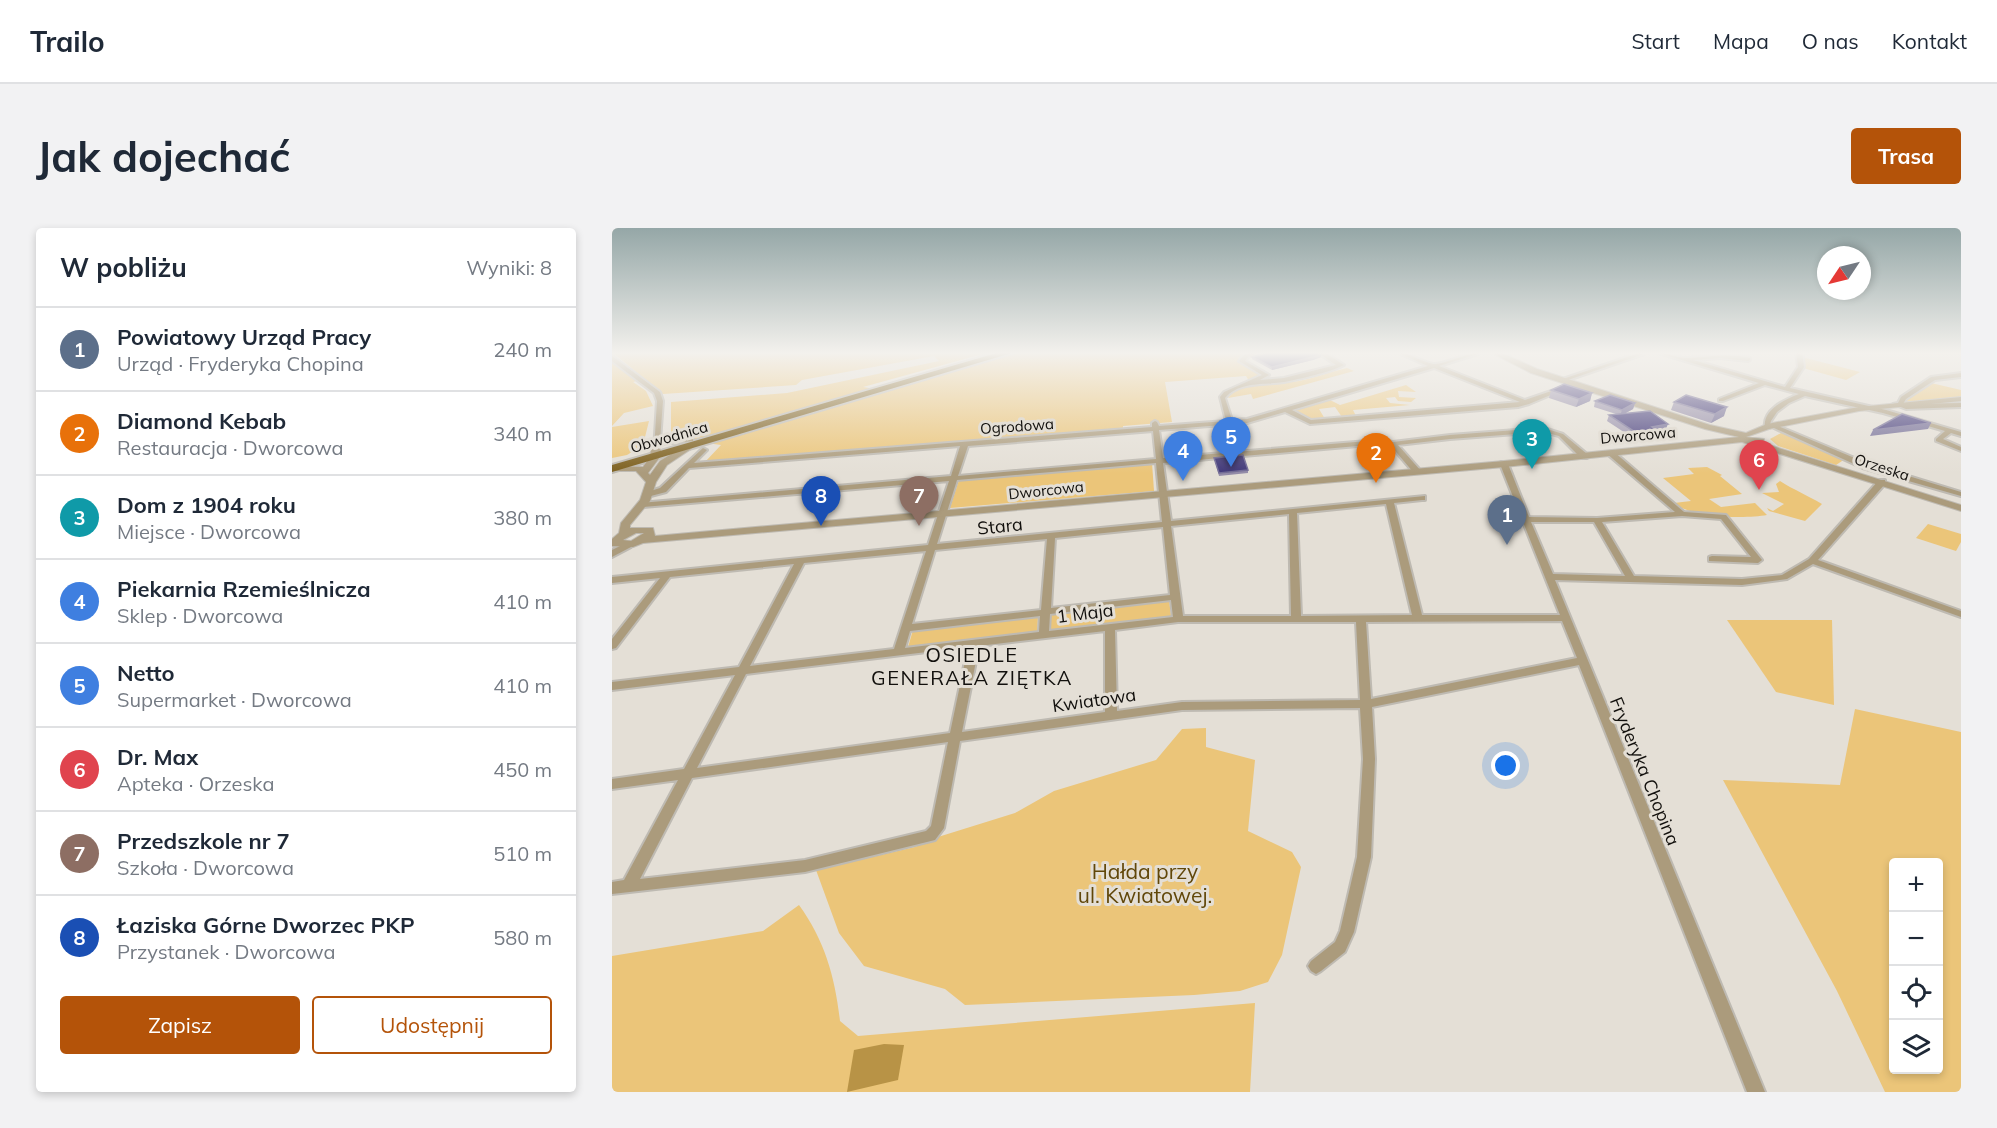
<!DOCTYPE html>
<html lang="pl">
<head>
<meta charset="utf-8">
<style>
  body { margin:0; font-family:Mulish,sans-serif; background:#f2f2f3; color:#1f2937 }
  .controls { position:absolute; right:18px; bottom:18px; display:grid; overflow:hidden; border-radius:6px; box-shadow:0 3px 9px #0003 }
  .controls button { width:54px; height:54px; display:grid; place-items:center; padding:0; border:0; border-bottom:2px solid #e0e1e3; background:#fff; color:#1f2937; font:30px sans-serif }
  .compass { position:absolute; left:1205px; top:18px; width:54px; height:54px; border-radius:50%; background:#fff; box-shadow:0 3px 9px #0003; rotate:235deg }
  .you { position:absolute; left:894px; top:538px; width:21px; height:21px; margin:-15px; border:4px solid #fff; border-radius:50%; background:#1a73e8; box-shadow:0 0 0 9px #1a73e833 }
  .badge { display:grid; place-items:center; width:39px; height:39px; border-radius:50%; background:#b45309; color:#fff; font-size:20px; font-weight:700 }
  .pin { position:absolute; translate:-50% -50px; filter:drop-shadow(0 2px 3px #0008) }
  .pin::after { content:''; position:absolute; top:32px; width:21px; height:18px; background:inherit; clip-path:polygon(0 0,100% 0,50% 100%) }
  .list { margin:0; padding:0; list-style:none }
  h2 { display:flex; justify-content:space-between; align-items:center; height:78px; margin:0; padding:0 24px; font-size:26px }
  h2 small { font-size:20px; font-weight:400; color:#747a83 }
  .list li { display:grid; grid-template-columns:39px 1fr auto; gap:18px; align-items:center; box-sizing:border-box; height:84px; padding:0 24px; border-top:2px solid #e0e1e3 }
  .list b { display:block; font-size:22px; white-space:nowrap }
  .list p { margin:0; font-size:20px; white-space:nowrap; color:#747a83 }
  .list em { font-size:20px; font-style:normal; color:#747a83 }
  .actions { display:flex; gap:12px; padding:18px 24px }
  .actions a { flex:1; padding:14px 0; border:2px solid #b45309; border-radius:6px; text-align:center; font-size:21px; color:#b45309 }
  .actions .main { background:#b45309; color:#fff }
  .icon { flex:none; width:33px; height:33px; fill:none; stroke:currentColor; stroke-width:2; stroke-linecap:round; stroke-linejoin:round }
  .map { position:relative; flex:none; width:1349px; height:864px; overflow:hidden; border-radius:6px }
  header { display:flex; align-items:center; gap:36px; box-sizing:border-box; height:84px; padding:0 30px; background:#fff; border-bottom:2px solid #e0e1e3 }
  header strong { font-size:28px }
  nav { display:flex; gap:33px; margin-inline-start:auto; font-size:21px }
  .intro { display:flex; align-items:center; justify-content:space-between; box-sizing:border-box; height:144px; padding:0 36px }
  h1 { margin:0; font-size:42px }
  .button { padding:15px 27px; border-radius:6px; background:#b45309; color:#fff; font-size:21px; font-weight:700 }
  main { display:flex; gap:36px; padding:0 36px }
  aside { flex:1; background:#fff; border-radius:6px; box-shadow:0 3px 9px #0003 }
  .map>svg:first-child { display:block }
  .green { fill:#ebc579; fill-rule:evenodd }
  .water { fill:#b89346 }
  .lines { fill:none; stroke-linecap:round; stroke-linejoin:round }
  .minor-casing { stroke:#bebab2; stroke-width:4 }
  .tertiary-casing { stroke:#bebab2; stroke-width:2 }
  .primary-casing { stroke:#bebab2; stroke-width:4 }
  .minor { fill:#ab9b7c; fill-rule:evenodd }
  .tertiary { fill:#ab9b7c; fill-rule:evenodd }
  .primary { fill:#7e6120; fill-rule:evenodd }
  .wall { fill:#948ca8 }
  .shaded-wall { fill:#736c96 }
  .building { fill:#433a7a; stroke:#736c96; stroke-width:1.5 }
  .labels { text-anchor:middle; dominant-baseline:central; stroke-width:6; stroke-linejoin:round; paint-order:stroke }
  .far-street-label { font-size:15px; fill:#12100d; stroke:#e4dfd6 }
  .street-label { font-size:18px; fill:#12100d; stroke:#e4dfd6 }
  .neighbourhood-label { font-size:20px; letter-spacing:1.5px; fill:#12100d; stroke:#e4dfd6 }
  .near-park-label { font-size:21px; fill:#614709; stroke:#e4dfd6 }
</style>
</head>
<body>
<header>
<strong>Trailo</strong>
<nav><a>Start</a><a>Mapa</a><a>O nas</a><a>Kontakt</a></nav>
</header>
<div class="intro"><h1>Jak dojechać</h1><a class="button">Trasa</a></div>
<main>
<aside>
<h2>W pobliżu<small>Wyniki: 8</small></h2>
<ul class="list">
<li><span class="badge" style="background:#5c6f8a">1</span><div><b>Powiatowy Urząd Pracy</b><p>Urząd · Fryderyka Chopina</p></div><em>240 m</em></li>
<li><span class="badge" style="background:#e8710a">2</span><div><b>Diamond Kebab</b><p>Restauracja · Dworcowa</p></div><em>340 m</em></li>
<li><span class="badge" style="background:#0f9aa8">3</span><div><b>Dom z 1904 roku</b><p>Miejsce · Dworcowa</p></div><em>380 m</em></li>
<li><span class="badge" style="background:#3f7fe0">4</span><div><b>Piekarnia Rzemieślnicza</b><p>Sklep · Dworcowa</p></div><em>410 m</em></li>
<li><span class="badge" style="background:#3f7fe0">5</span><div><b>Netto</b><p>Supermarket · Dworcowa</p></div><em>410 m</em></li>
<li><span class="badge" style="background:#e0444e">6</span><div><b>Dr. Max</b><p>Apteka · Orzeska</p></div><em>450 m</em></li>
<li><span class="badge" style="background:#8d6e63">7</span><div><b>Przedszkole nr 7</b><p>Szkoła · Dworcowa</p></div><em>510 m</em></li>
<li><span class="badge" style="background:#1a4fb4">8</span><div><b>Łaziska Górne Dworzec PKP</b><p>Przystanek · Dworcowa</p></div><em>580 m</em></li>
</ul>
<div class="actions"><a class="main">Zapisz</a><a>Udostępnij</a></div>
</aside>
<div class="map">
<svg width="1349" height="864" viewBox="0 0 1349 864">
  <rect width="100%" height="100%" fill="#e4dfd6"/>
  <g class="green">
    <path d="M0,124H378L251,159L275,163L407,124H641L626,130L652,145L637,153L634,148L553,154L560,194L511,198V201L93,234L109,217L59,210V174L175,165L327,133L322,128L190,152L184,157L51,166Z"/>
    <path d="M1190,129L1248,144L1234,152L1191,140Z"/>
    <path d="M0,133L28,152L21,154L34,163L41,178L12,185L0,198Z"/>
    <path d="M735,140L742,143L641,171L639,166L616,170C630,153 657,155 680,154C698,152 717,144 735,140Z"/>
    <path d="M1319,155L1349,162V177L1294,176L1296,170Z"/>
    <path d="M794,157L804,164L786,163L787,169L804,170L799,174L786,173L783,169L774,170L778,175L798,177L741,182L744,188L730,189L723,179L707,181L713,191L698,192L681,183L718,172L728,177Z"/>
    <path d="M37,193L31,217L15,227L0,230V199Z"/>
    <path d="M1169,205L1176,206L1233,231L1224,237L1166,218L1158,211Z"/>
    <path d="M540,235L542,263L338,280L347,252Z"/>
    <path d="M1095,239L1110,247L1108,248L1130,266L1097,271L1109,279L1143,275L1155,287C1133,291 1079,290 1062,275L1079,273L1051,250L1082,246L1076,240Z"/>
    <path d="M1168,253C1182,262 1195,267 1210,276L1193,293L1157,283L1155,280L1161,283L1172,276L1150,265L1167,264L1164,256Z"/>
    <path d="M1316,296L1349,306V314L1344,323L1304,310Z"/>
    <path d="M557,372L559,388L436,402L438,386Z"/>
    <path d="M426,388L425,404L296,419L301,402Z"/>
    <path d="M1115,392H1220L1222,477L1164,464Z"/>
    <path d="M1243,481L1349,504V864H1273L1225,763L1111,552L1228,557ZM1326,634V842H1282V634Z"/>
    <path d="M594,500V519L643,532L636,603L680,624L689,639L670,727L656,754L628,763L582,767L353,777L333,761L252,738L227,705L204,642L303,619L326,609L403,585L442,563L544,532L570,501Z"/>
    <path d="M187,677C213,713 223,749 228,793L246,808L643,775L638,864H0V728L151,703Z"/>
  </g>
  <path class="water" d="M272,816L292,817L286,852L235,864L242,822Z"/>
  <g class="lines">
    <g class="minor-casing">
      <g id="minor">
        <path d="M640,124H649L636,129L633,133L657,147L648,152L672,150L724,137L705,124H712L732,137C719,144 687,151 672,154C653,157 627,153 613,170L620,192L635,191L816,138L784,124C797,124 807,133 821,136C831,137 857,124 872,124L827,138L913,172L948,160L953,161L917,176L906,179L698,196L673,184L635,195L547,202L551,230L768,212L781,214L838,207L932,200L951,206L975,226V230H969L947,208L932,204L838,211L786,217L809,243L805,245H802L779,218L768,216L551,235L559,293L813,268V272H810L782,275L810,387H948L888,236L889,234L896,236L917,289L985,290L1063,284L994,225L1001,223L1072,284L1114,287L1150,332L1146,335L1097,333V329L1100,328L1139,329L1109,291L1070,288L990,294L1022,348L1130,351L1170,347L1197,331L1267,252H1273V256L1206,332L1349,383V389L1201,336L1175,351L1130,357L943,352L1153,864H1135L967,437L760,479L763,531L759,629L742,704L733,724L709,743L704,746L699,743L696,738L699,733L723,714L728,703L745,629L751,531L748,480L570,482L348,513L332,600L323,612L193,644L0,666V654L12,652L66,552L0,561V551L72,541L123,447L0,462V454L127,439L182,336L58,349L4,420L0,421V411L48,350L0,355V349L316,317L337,253L31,279L27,277L28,275L339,248L348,218L77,240L54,264L35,269H32V265L48,260L91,220L95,222L82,235L540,199V195L543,193L545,194L547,198L614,193L608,169L612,164L650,147L627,133L632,127ZM822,140L908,174L699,192L680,182ZM541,203L544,231L346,248L356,218ZM544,235L550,294L325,316L345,252ZM774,276L800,387L689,388L685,285ZM677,286L679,388H571L559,298ZM919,294H982L1013,348L941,346ZM551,299L558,367L439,380L443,310ZM435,311L429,382L300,396L323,322ZM314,323L282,421L138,438L192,335ZM559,372L561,389L437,403L438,386ZM428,388L427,404L293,420L298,403ZM950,393L965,430L759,471L754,394ZM566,394H744L748,472L570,474L505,483L503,402ZM493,403V484L350,504L367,418ZM356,419L338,505L85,540L134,446ZM336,514L319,598L314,603L193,632L28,651L80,550Z"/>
        <path d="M1043,124C1054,124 1066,131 1076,130C1099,129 1113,125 1138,130V132L1136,133L1108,130L1081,132L1173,159L1186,139L1184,124H1190L1192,139L1178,160L1274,182L1349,204V208L1339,205L1331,211L1349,219V223L1324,213V211L1333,203L1271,185L1193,168L1177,175L1165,184L1159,193L1157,200H1153C1150,182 1172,172 1187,166L1153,157L1111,173H1107V171L1147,155Z"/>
        <path d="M1027,125L1032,126L953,153L948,152Z"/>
        <path d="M0,128L48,164L51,173L48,212L79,210L81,211V213L48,216L46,223H42L45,173L42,165L0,133Z"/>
        <path d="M1349,145V149L1323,152L1294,171L1291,176L1349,175V179L1294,181L1281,176L1286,175L1289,169L1319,149Z"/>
        <path d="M1162,198H1166L1257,236L1349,264V268L1251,240L1162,200Z"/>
        <path d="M16,314L19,315V319L0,329V322Z"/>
      </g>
    </g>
    <g class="tertiary-casing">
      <path id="tertiary" d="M878,124H888L925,141L1098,197L1134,205L1155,196L1247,179L1349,169V173L1247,183L1157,201L1134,209L1152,211L1151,215L1349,277V283L1130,214L892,239L31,315L21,319L0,318V311L7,305L9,295L28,272L34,254L24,243H3L0,242V238L31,239L38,229L39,222L44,219L49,222L48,229L36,245L38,247L48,233L74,217L82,219L55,237L44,254L38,273L18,297V300H41L43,308L892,233L1127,209L1093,201L919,145ZM24,305H32L19,313L11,312Z"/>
    </g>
    <g class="primary-casing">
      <path id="primary" d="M388,124H403L0,244V237Z"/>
    </g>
    <use href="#minor" class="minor"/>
    <use href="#tertiary" class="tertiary"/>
    <use href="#primary" class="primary"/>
  </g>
  <g class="wall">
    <path d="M709,127V129L701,132L660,142L640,131V129Z"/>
    <path d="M939,162L980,165L978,173L964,179L937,170Z"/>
    <path d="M983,173L1023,175L1021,181L1012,186L1053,203L1047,204L1044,210L1024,212L995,193L997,187L1004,186L982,179Z"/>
    <path d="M1062,174L1112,188L1099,195L1059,182Z"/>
    <path d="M602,230L636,242V245L607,248Z"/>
  </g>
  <g class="shaded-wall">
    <path d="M709,127V129L701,132L660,142V139Z"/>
    <path d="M980,165L978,173L964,179L967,171Z"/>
    <path d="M1023,175L1021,181L1008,188L1010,182Z"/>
    <path d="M1115,179L1112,188L1099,195L1103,186Z"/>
    <path d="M1319,195L1316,201L1258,208L1261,202Z"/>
    <path d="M1056,196L1053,203L1046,204H1047L1044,210L1024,212L1026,206L1040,199Z"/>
  </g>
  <g class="building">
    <path d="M657,124H704L709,127L660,139L640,129Z"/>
    <path d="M952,156L980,165L967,171L939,162Z"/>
    <path d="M998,167L1023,175L1010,182L983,173Z"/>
    <path d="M1074,167L1115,179L1103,186L1062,174Z"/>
    <path d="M1038,183L1056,196L1040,199L1047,204L1026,206L997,187Z"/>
    <path d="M1290,186L1319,195L1261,202Z"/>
    <path d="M631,227L636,242L607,245L602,230Z"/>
  </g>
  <linearGradient id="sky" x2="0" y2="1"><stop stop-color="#95a7a7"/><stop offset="0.51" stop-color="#f3f1ed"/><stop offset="1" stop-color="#f3f1ed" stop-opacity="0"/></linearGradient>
  <rect width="1349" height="245" fill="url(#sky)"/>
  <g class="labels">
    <g class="far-street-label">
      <text transform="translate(405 198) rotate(-4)">Ogrodowa</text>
      <text transform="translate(1026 207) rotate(-5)">Dworcowa</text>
      <text transform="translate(57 209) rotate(-16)">Obwodnica</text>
      <text transform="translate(1270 239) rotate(18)">Orzeska</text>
      <text transform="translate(434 262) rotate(-6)">Dworcowa</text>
    </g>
    <g class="street-label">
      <text transform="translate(388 298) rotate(-6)">Stara</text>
      <text transform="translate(473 385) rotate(-7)">1 Maja</text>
      <text transform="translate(482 472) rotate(-8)">Kwiatowa</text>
      <text transform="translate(1033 543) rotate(68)">Fryderyka Chopina</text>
    </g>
    <g class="neighbourhood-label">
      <text x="360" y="426">OSIEDLE<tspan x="360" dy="23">GENERAŁA ZIĘTKA</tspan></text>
    </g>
    <g class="near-park-label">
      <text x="533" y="643">Hałda przy<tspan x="533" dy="24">ul. Kwiatowej.</tspan></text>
    </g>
  </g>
</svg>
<div class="controls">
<button>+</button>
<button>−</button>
<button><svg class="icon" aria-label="locate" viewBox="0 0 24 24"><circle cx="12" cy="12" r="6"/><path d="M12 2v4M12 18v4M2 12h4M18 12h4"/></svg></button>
<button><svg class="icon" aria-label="layers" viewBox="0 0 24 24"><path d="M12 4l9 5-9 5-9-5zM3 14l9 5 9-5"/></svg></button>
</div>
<svg class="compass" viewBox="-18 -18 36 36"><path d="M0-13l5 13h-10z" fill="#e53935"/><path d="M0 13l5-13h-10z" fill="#747a83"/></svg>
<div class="you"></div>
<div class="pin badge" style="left:895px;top:317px;background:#5c6f8a">1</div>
<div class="pin badge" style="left:764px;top:255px;background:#e8710a">2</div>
<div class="pin badge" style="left:920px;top:241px;background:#0f9aa8">3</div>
<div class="pin badge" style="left:571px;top:253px;background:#3f7fe0">4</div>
<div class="pin badge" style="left:619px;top:239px;background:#3f7fe0">5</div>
<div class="pin badge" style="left:1147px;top:262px;background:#e0444e">6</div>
<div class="pin badge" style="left:307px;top:298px;background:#8d6e63">7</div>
<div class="pin badge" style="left:209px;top:298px;background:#1a4fb4">8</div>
</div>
</main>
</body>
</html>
